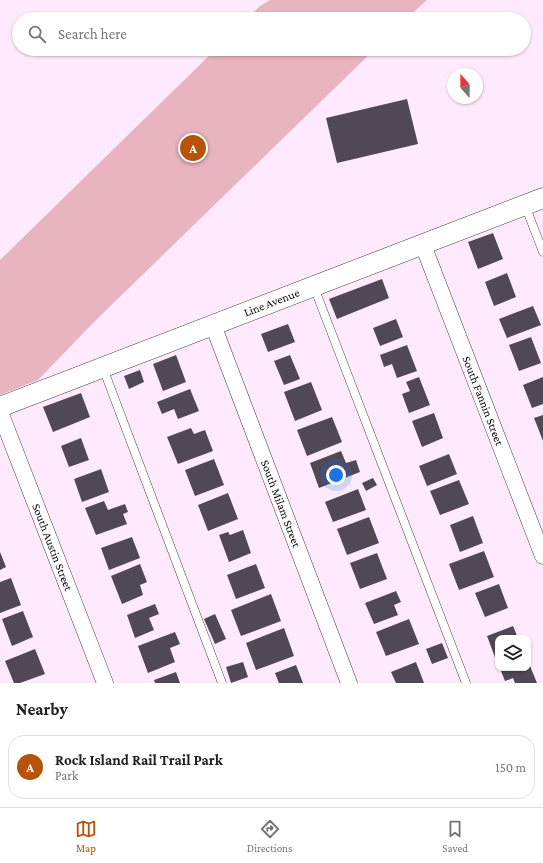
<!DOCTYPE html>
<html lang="en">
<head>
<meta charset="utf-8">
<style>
  body { margin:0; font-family:"Crimson Pro",serif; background:#f6f6f6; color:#202124 }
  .controls { position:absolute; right:12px; bottom:12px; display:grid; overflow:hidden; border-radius:8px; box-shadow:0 1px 3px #0004 }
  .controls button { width:36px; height:36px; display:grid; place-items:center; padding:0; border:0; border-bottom:1px solid #e0e0e0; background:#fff; color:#202124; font:20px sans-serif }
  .compass { position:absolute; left:447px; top:68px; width:36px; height:36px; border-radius:50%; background:#fff; box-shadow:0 1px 3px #0004; rotate:339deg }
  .you { position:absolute; left:336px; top:475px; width:14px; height:14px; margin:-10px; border:3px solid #fff; border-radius:50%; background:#1a73e8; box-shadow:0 0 0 6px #1a73e833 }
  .badge { display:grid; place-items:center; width:26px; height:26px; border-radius:50%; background:#b45309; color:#fff; font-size:13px; font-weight:700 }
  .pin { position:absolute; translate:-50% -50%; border:2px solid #fff; box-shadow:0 1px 4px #0006 }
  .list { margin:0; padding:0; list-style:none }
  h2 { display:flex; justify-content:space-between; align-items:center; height:52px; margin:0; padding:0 16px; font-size:17px }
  h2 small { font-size:13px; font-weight:400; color:#757577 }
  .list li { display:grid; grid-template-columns:26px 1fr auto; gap:12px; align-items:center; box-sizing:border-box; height:64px; margin:0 8px 8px; padding:0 8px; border:1px solid #e0e0e0; border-radius:16px }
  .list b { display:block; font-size:15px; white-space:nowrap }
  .list p { margin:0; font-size:13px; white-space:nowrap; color:#757577 }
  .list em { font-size:13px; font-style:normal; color:#757577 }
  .icon { flex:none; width:22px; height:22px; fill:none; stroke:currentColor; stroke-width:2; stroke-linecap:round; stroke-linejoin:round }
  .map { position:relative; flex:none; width:543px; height:683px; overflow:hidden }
  .search { position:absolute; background:#fff; box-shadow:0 1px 3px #0004; left:12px; right:12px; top:12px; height:44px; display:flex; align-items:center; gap:10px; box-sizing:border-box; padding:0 14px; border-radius:22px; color:#757577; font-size:15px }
  .sheet { height:124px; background:#fff }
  nav { display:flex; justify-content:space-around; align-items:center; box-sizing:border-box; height:56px; border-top:1px solid #e0e0e0; background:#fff; font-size:11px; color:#757577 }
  nav a { display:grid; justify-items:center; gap:2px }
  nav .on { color:#b45309 }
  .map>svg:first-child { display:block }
  .green { fill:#e8b4c0 }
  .building { fill:#504854 }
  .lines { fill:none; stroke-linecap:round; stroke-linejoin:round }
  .service-casing { stroke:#3e3e3e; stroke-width:9 }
  .minor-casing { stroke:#3e3e3e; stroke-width:17 }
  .tertiary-casing { stroke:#3e3e3e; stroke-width:21 }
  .service { stroke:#fff; stroke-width:8 }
  .minor { stroke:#fff; stroke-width:16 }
  .tertiary { stroke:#fff; stroke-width:20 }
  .labels { text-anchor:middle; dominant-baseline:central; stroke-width:4; stroke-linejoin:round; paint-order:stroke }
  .street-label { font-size:12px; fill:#0b0b0b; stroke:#fff }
</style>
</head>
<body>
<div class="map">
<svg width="543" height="683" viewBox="0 0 543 683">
  <rect width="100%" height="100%" fill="#ffeafd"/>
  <g class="green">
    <path d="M270,0H427L406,19H247L260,6Z"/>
    <path d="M216,49H375L95,321L38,380L0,395V260Z"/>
  </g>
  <g class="building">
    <path d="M407,99L418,144L337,163L326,118Z"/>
    <path d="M493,233L503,259L478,269L468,242Z"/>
    <path d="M507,273L516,297L494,306L485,282Z"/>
    <path d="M382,279L389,298L337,319L329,299Z"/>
    <path d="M533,306L541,325L507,338L499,319Z"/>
    <path d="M396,319L403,337L380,346L373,328Z"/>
    <path d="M288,324L295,342L268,352L261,334Z"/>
    <path d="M531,337L541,363L519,371L509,345Z"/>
    <path d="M407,345L417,371L397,378L392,364L384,367L380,355Z"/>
    <path d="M176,355L186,382L163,391L153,364Z"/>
    <path d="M290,355L300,379L284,385L274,361Z"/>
    <path d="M140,370L144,382L129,389L124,376Z"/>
    <path d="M419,377L430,405L409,413L402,394L410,391L406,382Z"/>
    <path d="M543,377V404L532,408L523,385Z"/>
    <path d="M311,382L322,410L295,421L284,392Z"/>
    <path d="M190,389L199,411L178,419L174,409L162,414L157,402Z"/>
    <path d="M81,393L90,417L53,432L43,407Z"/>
    <path d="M434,413L443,438L422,447L412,421Z"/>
    <path d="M543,415V441L534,418Z"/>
    <path d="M332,417L342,442L307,456L297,430Z"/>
    <path d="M191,428L194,434L205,430L213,451L178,464L167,437Z"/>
    <path d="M81,438L89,460L69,467L61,446Z"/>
    <path d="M341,451L346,463L356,460L360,472L319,488L310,463Z"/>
    <path d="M449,454L457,474L427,486L419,466Z"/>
    <path d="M214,459L224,485L195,496L185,470Z"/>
    <path d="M101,469L109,492L82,502L74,479Z"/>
    <path d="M373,478L377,485L366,491L362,483Z"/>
    <path d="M459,480L469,504L440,515L430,491Z"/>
    <path d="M358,489L366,510L333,522L325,502Z"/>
    <path d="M228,493L238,519L208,531L198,505Z"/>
    <path d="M104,501L108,510L125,504L128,512L123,514L127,524L96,535L85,508Z"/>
    <path d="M473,516L483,543L460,552L450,525Z"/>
    <path d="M369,517L379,543L347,555L337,529Z"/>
    <path d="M243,530L251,553L229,562L219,535L228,532L230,535Z"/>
    <path d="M132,537L140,558L109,570L101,548Z"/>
    <path d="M484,551L494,577L459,590L449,564Z"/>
    <path d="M0,552L6,567L0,570Z"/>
    <path d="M377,553L387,579L360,589L350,563Z"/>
    <path d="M140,564L147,582L140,585L143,595L122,604L111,576Z"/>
    <path d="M256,564L265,588L236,599L227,575Z"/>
    <path d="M11,578L21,605L0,613V582Z"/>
    <path d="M499,584L508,608L485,617L475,593Z"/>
    <path d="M396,591L401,602L394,605L398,615L374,624L365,603Z"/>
    <path d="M271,594L281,621L241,636L231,610Z"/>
    <path d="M155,604L159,614L149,618L154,630L135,638L127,615Z"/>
    <path d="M23,611L33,637L12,646L2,619Z"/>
    <path d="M215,614L226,639L215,644L204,619Z"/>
    <path d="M409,619L419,644L386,656L376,632Z"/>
    <path d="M513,626L518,638H498V659L496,660L487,636Z"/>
    <path d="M284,628L294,656L256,670L246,643Z"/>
    <path d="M175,632L180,644L170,648L175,662L148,673L138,646Z"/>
    <path d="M442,643L448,658L432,664L426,649Z"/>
    <path d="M35,649L45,674L20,683H14L5,661Z"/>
    <path d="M528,661L537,683H515L513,678L505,681L501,671L507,668H528Z"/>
    <path d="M243,662L248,677L231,683L226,667Z"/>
    <path d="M416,662L424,683H396L391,672Z"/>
    <path d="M296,665L303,683H279L275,673Z"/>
    <path d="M176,672L180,683H155L154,680Z"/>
  </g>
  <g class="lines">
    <g class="service-casing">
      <g id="service">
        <path d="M525,205L543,252"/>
        <path d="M314,287L466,683"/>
        <path d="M103,368L222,683"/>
      </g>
    </g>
    <g class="minor-casing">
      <g id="minor">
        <path id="s1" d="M423,245L543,556"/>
        <path id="s2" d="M213,325L349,683"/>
        <path id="s3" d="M0,412L105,683"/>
      </g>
    </g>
    <g class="tertiary-casing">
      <g id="tertiary">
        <path id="s4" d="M0,407L543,198"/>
      </g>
    </g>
    <use href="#service" class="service"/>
    <use href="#minor" class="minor"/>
    <use href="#tertiary" class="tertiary"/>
  </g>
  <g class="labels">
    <g class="street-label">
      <text stroke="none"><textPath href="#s4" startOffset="291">Line Avenue</textPath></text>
      <text stroke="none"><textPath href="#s1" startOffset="167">South Fannin Street</textPath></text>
      <text stroke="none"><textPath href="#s2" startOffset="191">South Milam Street</textPath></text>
      <text stroke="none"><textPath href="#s3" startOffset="145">South Austin Street</textPath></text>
    </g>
  </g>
</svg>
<div class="controls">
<button><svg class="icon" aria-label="layers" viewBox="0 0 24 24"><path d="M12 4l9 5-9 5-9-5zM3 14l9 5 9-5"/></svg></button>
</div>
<svg class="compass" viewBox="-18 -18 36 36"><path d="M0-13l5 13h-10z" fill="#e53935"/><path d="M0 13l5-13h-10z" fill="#757577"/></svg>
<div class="you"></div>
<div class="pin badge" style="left:193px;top:148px">A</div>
<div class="search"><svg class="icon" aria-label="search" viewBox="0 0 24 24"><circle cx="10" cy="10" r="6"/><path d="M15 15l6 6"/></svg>Search here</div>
</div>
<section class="sheet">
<h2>Nearby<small></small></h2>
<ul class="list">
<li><span class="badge">A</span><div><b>Rock Island Rail Trail Park</b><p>Park</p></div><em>150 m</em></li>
</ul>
</section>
<nav>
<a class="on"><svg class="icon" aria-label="map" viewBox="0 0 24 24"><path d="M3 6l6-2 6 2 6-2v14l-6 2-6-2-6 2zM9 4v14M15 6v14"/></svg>Map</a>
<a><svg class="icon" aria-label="directions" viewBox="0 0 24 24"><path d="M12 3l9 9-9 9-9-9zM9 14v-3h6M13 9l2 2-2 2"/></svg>Directions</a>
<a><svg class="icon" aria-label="saved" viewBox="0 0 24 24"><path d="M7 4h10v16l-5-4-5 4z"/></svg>Saved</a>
</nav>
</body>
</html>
